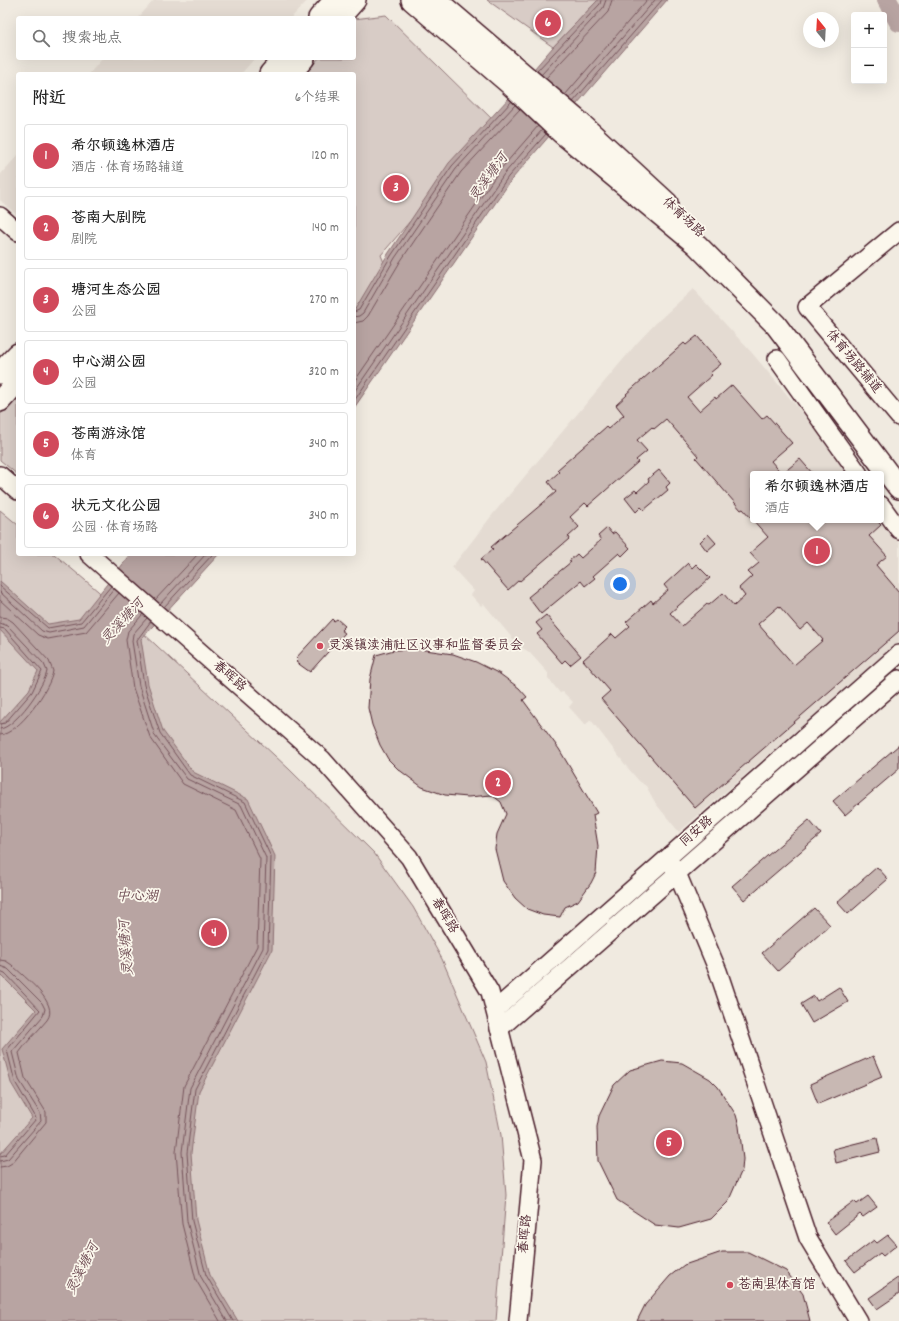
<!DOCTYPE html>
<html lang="zh">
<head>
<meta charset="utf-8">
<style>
  body { margin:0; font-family:Dekko,"LXGW WenKai TC",sans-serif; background:#f6f6f6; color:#222 }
  .controls { position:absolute; right:12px; top:12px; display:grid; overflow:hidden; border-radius:4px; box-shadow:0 4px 16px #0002 }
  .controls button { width:36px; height:36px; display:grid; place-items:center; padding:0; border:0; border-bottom:1px solid #e0e0e0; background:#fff; color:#222; font:20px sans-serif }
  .compass { position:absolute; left:803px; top:12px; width:36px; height:36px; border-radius:50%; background:#fff; box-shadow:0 4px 16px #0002; rotate:342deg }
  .you { position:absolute; left:620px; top:584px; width:14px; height:14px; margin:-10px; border:3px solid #fff; border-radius:50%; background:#1a73e8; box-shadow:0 0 0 6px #1a73e833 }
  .badge { display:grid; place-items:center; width:26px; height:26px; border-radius:50%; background:#d1495b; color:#fff; font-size:13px; font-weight:700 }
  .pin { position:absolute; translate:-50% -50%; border:2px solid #fff; box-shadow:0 1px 4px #0006 }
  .popup { position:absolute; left:750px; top:471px; width:134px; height:52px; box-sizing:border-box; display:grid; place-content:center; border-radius:4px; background:#fff; filter:drop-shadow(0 1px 3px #0005); font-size:13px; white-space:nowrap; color:#767676 }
  .popup b { font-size:15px; color:#222 }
  .popup::after { content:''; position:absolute; left:50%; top:100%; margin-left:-8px; border:8px solid transparent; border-top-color:#fff }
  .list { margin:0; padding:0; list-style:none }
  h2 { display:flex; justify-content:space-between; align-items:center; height:52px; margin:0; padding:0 16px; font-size:17px }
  h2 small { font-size:13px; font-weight:400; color:#767676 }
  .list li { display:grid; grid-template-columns:26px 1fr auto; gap:12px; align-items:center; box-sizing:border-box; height:64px; margin:0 8px 8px; padding:0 8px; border:1px solid #e0e0e0; border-radius:4px }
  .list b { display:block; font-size:15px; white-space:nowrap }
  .list p { margin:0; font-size:13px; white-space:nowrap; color:#767676 }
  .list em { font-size:13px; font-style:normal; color:#767676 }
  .icon { flex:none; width:22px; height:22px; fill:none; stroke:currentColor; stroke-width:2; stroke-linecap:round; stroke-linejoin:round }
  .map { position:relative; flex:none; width:899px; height:1321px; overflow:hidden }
  .search { position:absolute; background:#fff; box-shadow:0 4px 16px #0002; left:16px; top:16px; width:340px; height:44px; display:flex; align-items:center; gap:10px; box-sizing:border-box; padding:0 14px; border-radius:4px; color:#767676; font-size:15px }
  .panel { position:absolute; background:#fff; box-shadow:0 4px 16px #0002; left:16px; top:72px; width:340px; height:484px; border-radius:4px }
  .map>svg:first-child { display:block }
  .built { fill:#e4dbd2 }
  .green { fill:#d8ccc6; stroke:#917678 }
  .water { fill:#b8a4a2; stroke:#8c6f72 }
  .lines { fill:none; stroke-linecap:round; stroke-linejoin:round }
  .shore { stroke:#76545b; stroke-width:1 }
  .river { stroke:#b8a4a2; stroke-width:20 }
  .building { fill:#c8b8b3; stroke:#4a1f2b; fill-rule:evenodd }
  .minor-casing { stroke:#4a1f2b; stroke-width:20 }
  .major-casing { stroke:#4a1f2b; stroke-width:24 }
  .minor { stroke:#fbf7ec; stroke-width:17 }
  .major { stroke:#fbf7ec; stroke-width:21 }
  .poi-dot { fill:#d1495b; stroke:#fbf7ec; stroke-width:1.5 }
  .labels { text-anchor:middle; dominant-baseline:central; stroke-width:3.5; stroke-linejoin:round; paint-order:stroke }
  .street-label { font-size:13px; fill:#4a1f2b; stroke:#fbf7ec }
  .poi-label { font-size:13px; fill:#4a1f2b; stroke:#fbf7ec; text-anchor:start }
  .water-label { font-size:14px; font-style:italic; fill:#704e55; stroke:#fbf7ec }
</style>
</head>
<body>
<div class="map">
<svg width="899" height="1321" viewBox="0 0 899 1321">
  <rect width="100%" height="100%" fill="#f0eae0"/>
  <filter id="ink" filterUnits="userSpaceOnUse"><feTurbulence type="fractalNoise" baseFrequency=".025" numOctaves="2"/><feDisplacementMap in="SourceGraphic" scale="8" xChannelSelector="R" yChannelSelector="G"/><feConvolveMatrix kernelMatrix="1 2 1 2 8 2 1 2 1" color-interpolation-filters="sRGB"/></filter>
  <g filter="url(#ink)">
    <g class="built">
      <path d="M154,0H308L291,18H138Z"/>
      <path d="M103,58H255L241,74H89Z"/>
      <path d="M18,155V216L0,200V175Z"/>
      <path d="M693,289L752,353L836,453L850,474H753V520H881V518L899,543V642L679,832L656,804L646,786L639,781L627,767L591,720L585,725L569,707L573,702L563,692L560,693L548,678V673L529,652L518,645L484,604L481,606L471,595L474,591L452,567L493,514L637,343L656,323Z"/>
    </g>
    <g class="green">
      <path d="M487,0H598L553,47Z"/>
      <path d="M386,15L495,122L381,255L390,278L354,326V74H305L319,58H354V19Z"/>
      <path d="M18,395V475L0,460V415Z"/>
      <path d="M0,510L18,525V554H54L98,591L289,769L374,853L413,907L442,959L486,1062L501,1135L506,1195L496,1321H0Z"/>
    </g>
    <g class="water">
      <path d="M598,0H667L512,179L354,408V311L388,254L449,163L509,98L553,47Z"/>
      <path d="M131,554H219L141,639L148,684L163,731L193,772L248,799L275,856L272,950L199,1091L191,1153L196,1220L210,1275L238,1321H0V1154L32,1118L11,1083L2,1049L36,1010L0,974V722L29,690L38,671L0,630V581L48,624L79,619Z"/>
    </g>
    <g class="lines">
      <g class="shore">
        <path d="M537,71L600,4L601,0"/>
        <path d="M541,75L603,8L606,0"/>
        <path d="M546,78L608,12L612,0"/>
        <path d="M565,95L647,0"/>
        <path d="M569,99L655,0"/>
        <path d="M573,102L662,0"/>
        <path d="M354,312L359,310L391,256L452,166L512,101"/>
        <path d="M354,317L359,316L363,313L395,258L456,169L515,105"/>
        <path d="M354,323L363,321L368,316L400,262L461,172L520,109"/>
        <path d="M354,382L499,171L538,126"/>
        <path d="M354,392L504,174L542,130"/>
        <path d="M354,401L508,177L546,134"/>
        <path d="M0,586L48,628L81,622L111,586"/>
        <path d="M0,592L42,631L49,633L84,626L114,589"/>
        <path d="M0,600L38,635L48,639L86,632L119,593"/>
        <path d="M155,600L198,554"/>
        <path d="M160,604L206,554"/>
        <path d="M164,607L213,554"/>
        <path d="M143,614L128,631L126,640L133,688L150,737L183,784L236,810L260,859L257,946L184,1086L176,1152L182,1224L196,1280L220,1321"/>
        <path d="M0,617L7,618L13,622L49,661L53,671C51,688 18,735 0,735"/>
        <path d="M147,618L133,634L132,641L139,686L155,736L187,779L241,805L266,858L263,948L190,1088L182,1152L187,1221L201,1277L227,1321"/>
        <path d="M151,621L137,640L144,685L160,733L190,775L245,802L271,857L268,949L195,1089L187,1153L192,1221L206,1275L233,1321"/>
        <path d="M0,623L8,626L44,664L47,671C45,685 15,728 0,729"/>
        <path d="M0,628L5,629L42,671L32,692L5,723L0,724"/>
        <path d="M0,960L6,961L12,965C24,977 60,1003 47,1020C38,1031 27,1041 19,1053L25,1078L46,1112V1122L12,1163L7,1166L0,1167"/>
        <path d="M0,966L8,969L42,1003L45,1009L43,1016L12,1052L19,1080L40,1113L41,1121L8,1159L0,1161"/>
        <path d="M0,971L5,973L40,1010L7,1050L15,1082L35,1116L36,1119L5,1155L0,1156"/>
      </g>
      <path class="river" d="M887,0L899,22"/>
    </g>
    <g class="building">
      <path d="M697,336L721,364L710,373L712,375L687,397L699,411L715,397L716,399L732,385L762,419L767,415L792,443L771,461L782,474L800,459L813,474H753V520H876L881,525L869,536L887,556L876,565L899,592V631L695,808L601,699L610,691L583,660L612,634L616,638L630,626L626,622L651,600L653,603L668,590L664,585L688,563L692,568L696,564L710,578L670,613L682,626L707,604L709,605L723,593L734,606L745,596L739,588L752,576L748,572L759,563L750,553L768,537L743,509L741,510L696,458L698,456L666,419L654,429L652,427L637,440L647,451L636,460L638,462L588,506L585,503L570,517L579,527L568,537L569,539L520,581L519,580L508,590L481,559L493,549L491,547L556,492L548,482L559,472L557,470L606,427L608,429L624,415L616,405L627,395L626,394L684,343L686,345ZM779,606L800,630L808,623L823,640L794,665L758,624Z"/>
      <path d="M659,470L670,483L666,487L668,490L644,510L641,507L636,512L625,498L635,490L637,492L649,481L648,479Z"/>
      <path d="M607,528L612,534L615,532L630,548L622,556L619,553L593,576L595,578L585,586L581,581L541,614L528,597L571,562L569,561L577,554L581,558L601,540L598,536Z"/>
      <path d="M708,534L716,543L707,551L700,542Z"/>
      <path d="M546,615L581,656L570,665L565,660L562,663L537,634L542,630L536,623Z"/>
      <path d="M332,619L334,621L337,619L345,626L341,630L345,633L310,672L296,662L298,660L296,658Z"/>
      <path d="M418,649L453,654L476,662L500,674L519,688L527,697L523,700L559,749L597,813L593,815L598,846L596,873L591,883L578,901L565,907L560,917L543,915L527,909L515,898L503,881L495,849L497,834L506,814L501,802L492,795L468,797L445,795L422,787L398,769L388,759L380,745L372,725L368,708L370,679L376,655L394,650Z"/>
      <path d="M899,745V769L845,815L833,801Z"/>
      <path d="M809,820L821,834L744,900L732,886Z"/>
      <path d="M877,867L888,879L848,914L837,902Z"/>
      <path d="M814,908L830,925L778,971L762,953Z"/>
      <path d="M839,987L848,1002L812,1023L801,1004L814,996L817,1001Z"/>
      <path d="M873,1056L882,1077L818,1104L810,1084Z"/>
      <path d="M662,1061L682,1063L710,1079L718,1087L736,1115L739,1126L743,1159L742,1170L728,1202L711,1219L679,1228L655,1225L617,1200L598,1161L597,1127L599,1116L614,1085L630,1070Z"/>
      <path d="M877,1138L880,1152L836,1163L833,1149Z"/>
      <path d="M868,1196L877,1207L863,1217L860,1214L835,1234L826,1222L854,1201L857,1204Z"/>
      <path d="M888,1235L897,1245L883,1256L880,1253L855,1272L846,1261L874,1240L877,1243Z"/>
      <path d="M722,1252H748L786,1271L803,1294L810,1321H637L645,1305L670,1276L684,1265Z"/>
      <path d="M899,1277V1294L877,1309L869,1298Z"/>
    </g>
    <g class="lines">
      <g class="minor-casing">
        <g id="minor">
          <path d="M0,216L18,232"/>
          <path d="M899,231L807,307L899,417"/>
          <path d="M777,359L859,474"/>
          <path d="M0,475L18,491"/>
          <path d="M881,505L899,530"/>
          <path d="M89,554L322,759L409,857L490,992L533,1160L518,1321"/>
          <path d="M672,865L677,873L718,971L808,1238L858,1321"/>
          <path d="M495,1010L899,654"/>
          <path d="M499,1029L899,679"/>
        </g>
      </g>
      <g class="major-casing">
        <g id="major">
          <path d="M412,0L510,84L562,133L697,245L776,325L899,488"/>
          <path d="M436,0L578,121L667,203"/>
          <path d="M319,18L335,0"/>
          <path d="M339,18L355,0"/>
          <path d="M270,74L284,58"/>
          <path d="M290,74L304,58"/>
          <path d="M0,373L18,354"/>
          <path d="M0,401L18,381"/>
        </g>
      </g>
      <use href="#minor" class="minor"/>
      <use href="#major" class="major"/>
    </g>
  </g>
  <g class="poi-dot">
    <circle cx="320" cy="646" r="4"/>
    <circle cx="730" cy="1285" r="4"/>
  </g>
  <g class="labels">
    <g class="street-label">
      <text transform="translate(683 218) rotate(43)">体育场路</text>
      <text transform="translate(853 362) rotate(50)">体育场路辅道</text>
      <text transform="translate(229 677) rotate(41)">春晖路</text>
      <text transform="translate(697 832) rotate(-41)">同安路</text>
      <text transform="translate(444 916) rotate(59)">春晖路</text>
      <text transform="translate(526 1234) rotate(-85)">春晖路</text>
    </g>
    <g class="poi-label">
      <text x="328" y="646">灵溪镇渎浦社区议事和监督委员会</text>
      <text x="738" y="1285">苍南县体育馆</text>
    </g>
    <g class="water-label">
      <text transform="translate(489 178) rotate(-54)">灵溪塘河</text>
      <text transform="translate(123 622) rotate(-47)">灵溪塘河</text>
      <text x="137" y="897">中心湖</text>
      <text transform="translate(127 948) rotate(-94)">灵溪塘河</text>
      <text transform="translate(83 1269) rotate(-63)">灵溪塘河</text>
    </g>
  </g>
</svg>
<div class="controls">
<button>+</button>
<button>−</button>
</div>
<svg class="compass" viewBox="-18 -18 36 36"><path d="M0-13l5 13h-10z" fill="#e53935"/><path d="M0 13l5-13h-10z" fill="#767676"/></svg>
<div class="you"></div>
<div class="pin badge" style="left:817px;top:551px">1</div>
<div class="popup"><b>希尔顿逸林酒店</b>酒店</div>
<div class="pin badge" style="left:498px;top:783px">2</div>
<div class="pin badge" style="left:396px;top:188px">3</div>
<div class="pin badge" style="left:214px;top:933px">4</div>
<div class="pin badge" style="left:669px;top:1143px">5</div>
<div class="pin badge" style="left:548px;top:23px">6</div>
<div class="search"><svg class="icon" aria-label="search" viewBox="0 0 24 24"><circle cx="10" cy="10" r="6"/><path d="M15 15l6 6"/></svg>搜索地点</div>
<section class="panel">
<h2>附近<small>6个结果</small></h2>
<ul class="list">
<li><span class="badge">1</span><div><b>希尔顿逸林酒店</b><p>酒店 · 体育场路辅道</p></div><em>120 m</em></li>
<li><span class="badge">2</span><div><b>苍南大剧院</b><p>剧院</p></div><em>140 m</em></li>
<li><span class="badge">3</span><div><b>塘河生态公园</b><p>公园</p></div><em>270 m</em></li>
<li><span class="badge">4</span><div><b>中心湖公园</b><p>公园</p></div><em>320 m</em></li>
<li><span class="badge">5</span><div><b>苍南游泳馆</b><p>体育</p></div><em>340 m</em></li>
<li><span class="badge">6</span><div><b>状元文化公园</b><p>公园 · 体育场路</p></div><em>340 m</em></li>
</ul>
</section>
</div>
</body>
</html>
